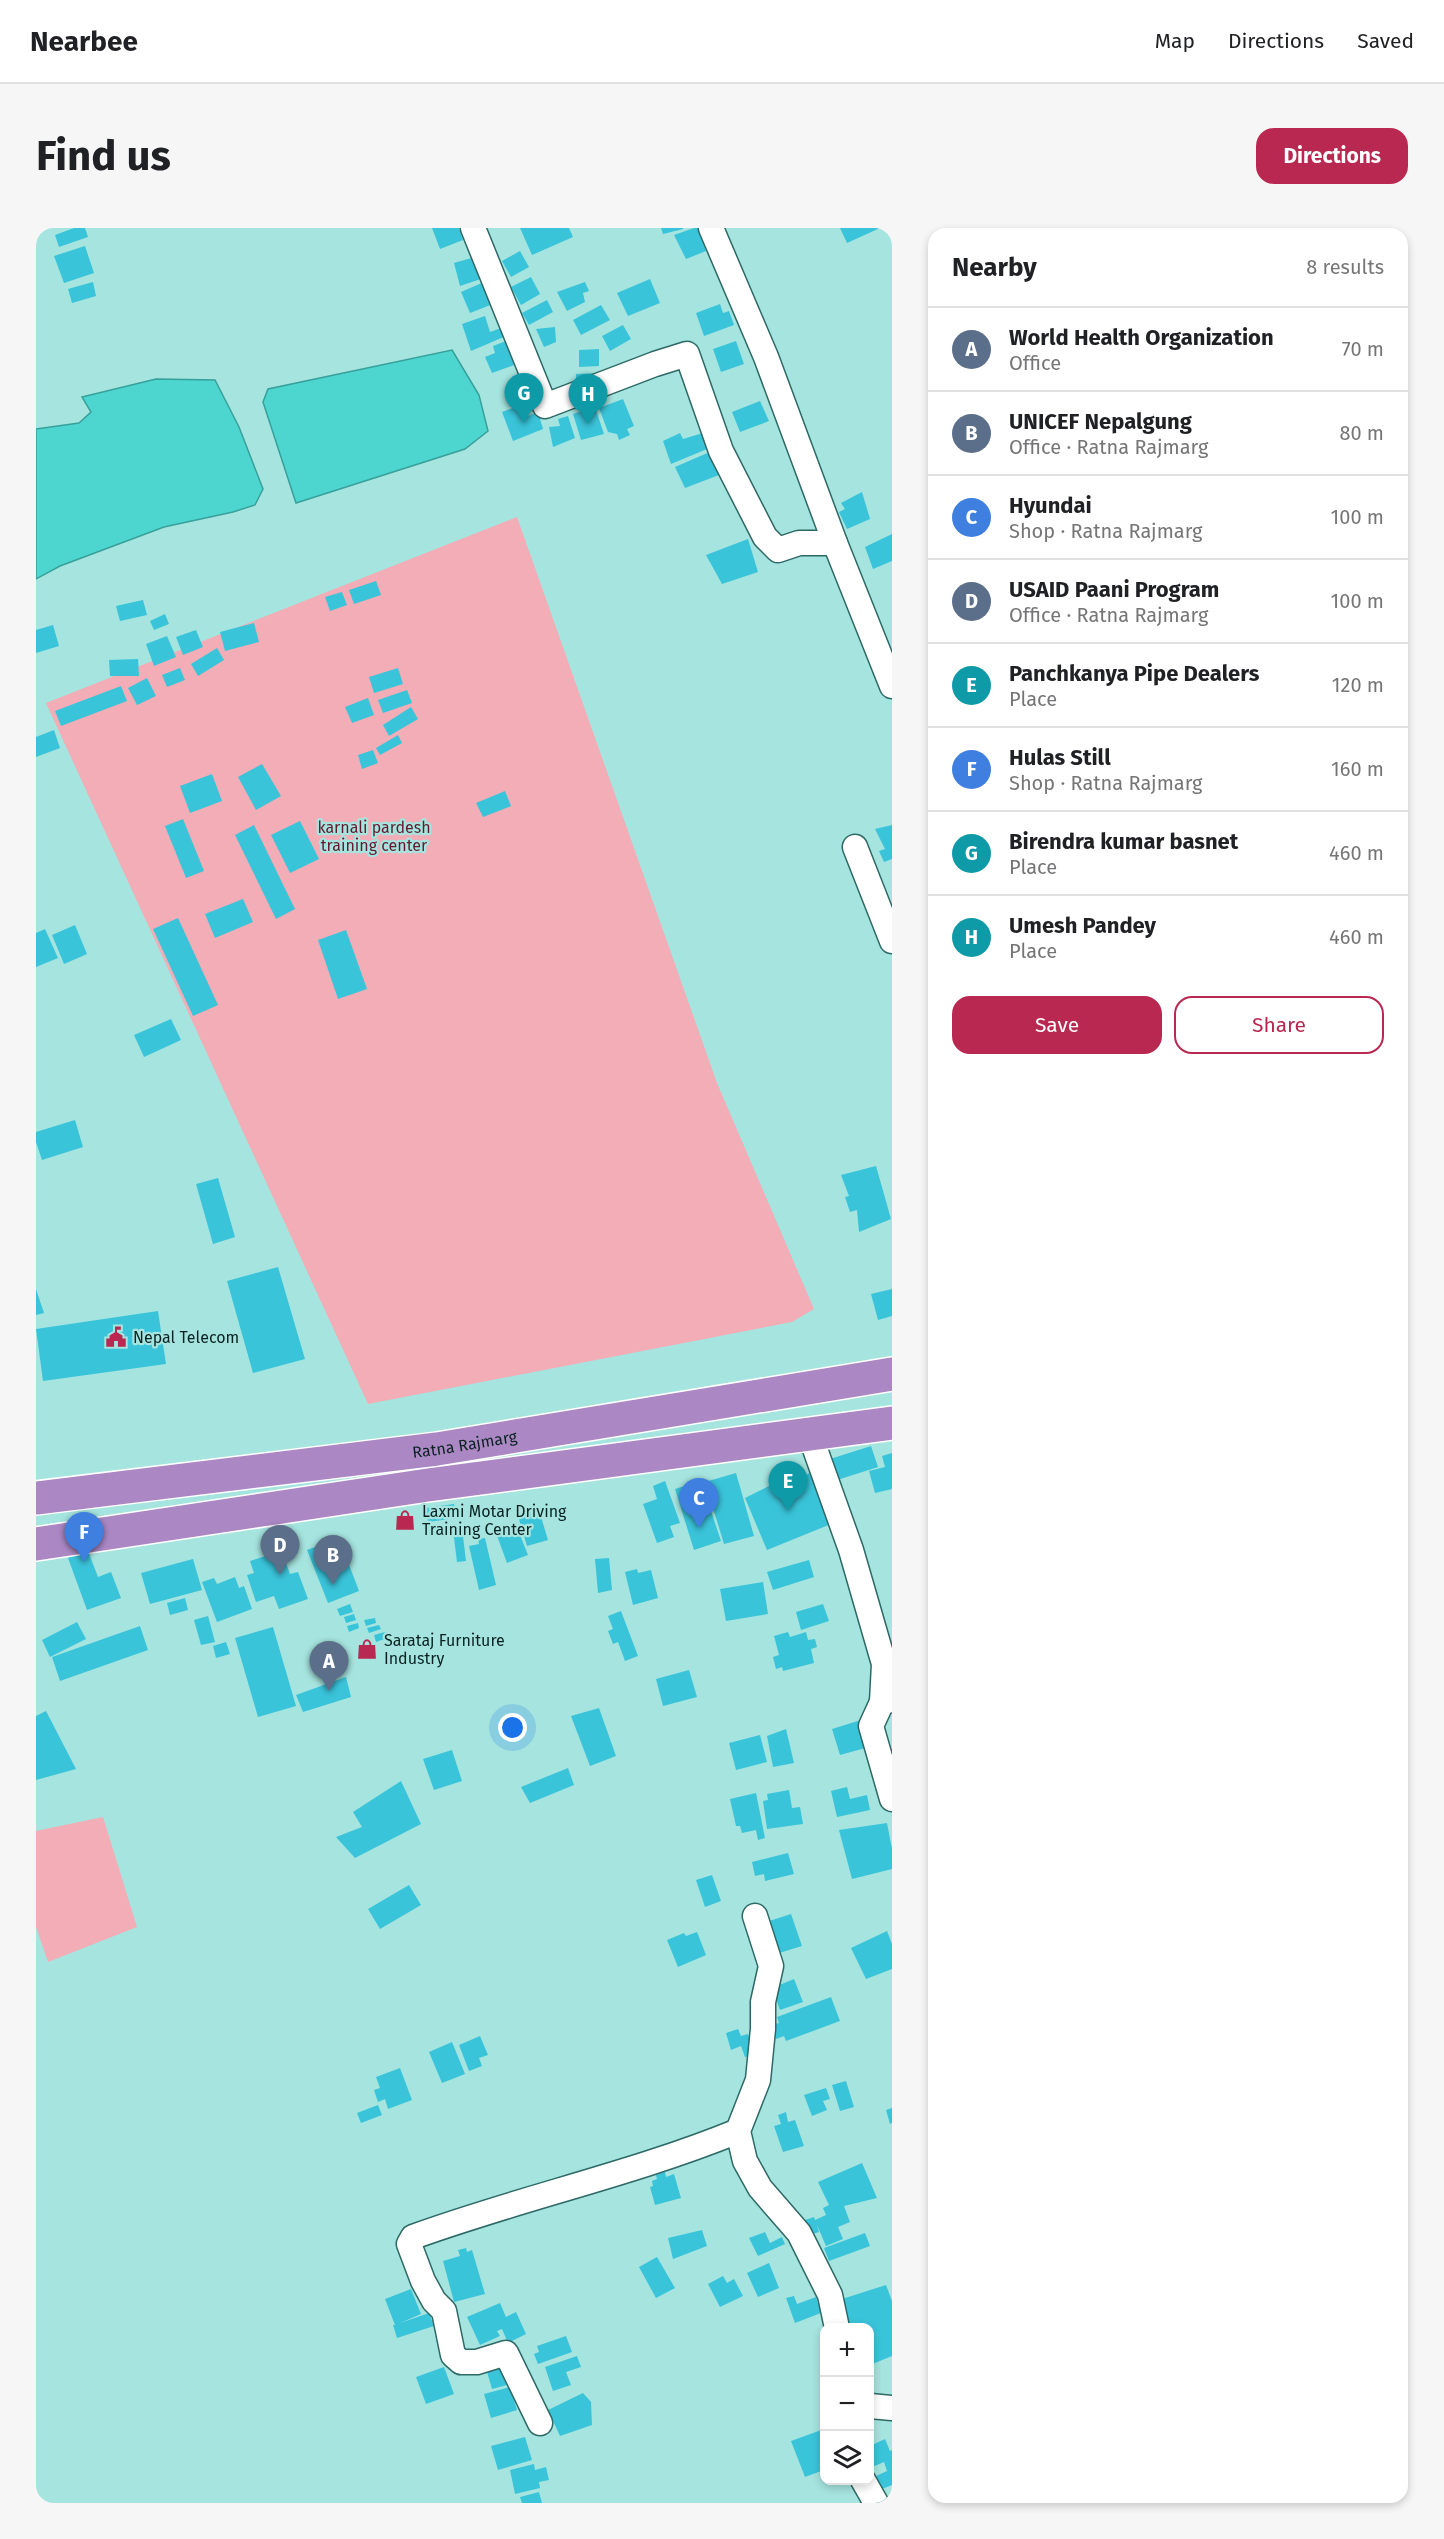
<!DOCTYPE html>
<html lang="en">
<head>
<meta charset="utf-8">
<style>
  body { margin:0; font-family:"Fira Sans",sans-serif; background:#f6f6f6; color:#202124 }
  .controls { position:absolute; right:18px; bottom:18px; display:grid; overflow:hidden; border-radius:12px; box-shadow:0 3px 9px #0003 }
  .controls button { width:54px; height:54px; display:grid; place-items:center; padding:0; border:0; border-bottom:2px solid #e0e0e0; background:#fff; color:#202124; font:30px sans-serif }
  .you { position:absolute; left:477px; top:1500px; width:21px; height:21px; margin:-15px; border:4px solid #fff; border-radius:50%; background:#1a73e8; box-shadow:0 0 0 9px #1a73e833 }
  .badge { display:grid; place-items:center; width:39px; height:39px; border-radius:50%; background:#b82850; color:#fff; font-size:20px; font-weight:700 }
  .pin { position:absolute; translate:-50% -50px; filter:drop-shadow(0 2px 3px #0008) }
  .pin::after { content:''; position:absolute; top:32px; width:21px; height:18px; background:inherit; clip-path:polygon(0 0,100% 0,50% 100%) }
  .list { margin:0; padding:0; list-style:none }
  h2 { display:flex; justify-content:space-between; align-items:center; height:78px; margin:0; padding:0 24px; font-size:26px }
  h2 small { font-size:20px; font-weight:400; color:#757577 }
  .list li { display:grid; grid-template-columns:39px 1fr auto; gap:18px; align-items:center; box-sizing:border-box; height:84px; padding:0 24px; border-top:2px solid #e0e0e0 }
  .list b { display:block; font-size:22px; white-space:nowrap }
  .list p { margin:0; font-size:20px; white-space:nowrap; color:#757577 }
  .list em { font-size:20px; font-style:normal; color:#757577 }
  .actions { display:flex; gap:12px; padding:18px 24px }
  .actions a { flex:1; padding:14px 0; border:2px solid #b82850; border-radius:18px; text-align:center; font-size:21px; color:#b82850 }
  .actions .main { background:#b82850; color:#fff }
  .icon { flex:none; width:33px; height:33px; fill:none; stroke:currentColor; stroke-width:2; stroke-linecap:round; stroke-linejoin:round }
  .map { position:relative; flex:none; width:856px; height:2275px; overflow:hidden; border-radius:18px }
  header { display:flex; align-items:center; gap:36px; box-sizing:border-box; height:84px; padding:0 30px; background:#fff; border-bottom:2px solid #e0e0e0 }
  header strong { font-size:28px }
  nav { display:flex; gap:33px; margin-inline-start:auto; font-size:21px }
  .intro { display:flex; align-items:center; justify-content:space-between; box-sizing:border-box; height:144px; padding:0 36px }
  h1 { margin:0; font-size:42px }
  .button { padding:15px 27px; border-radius:18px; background:#b82850; color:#fff; font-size:21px; font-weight:700 }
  main { display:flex; gap:36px; padding:0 36px }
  aside { flex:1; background:#fff; border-radius:18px; box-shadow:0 3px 9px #0003 }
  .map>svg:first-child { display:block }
  .green { fill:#f2adb6 }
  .water { fill:#4cd6cf; stroke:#38a09b; stroke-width:1.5 }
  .building { fill:#3ac4da }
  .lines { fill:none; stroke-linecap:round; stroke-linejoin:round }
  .minor-casing { stroke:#2d6966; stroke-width:27 }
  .highway-casing { stroke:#fff; stroke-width:36 }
  .minor { stroke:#fff; stroke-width:24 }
  .highway { stroke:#ab88c4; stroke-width:33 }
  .labels { text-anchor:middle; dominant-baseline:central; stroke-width:4.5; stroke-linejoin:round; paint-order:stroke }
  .park-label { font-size:16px; fill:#641a2c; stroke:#a6e4df }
  .poi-label { font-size:16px; fill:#092221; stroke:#a6e4df; text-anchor:start }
  .street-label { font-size:16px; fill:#092221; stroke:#a6e4df }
</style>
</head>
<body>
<header>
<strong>Nearbee</strong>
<nav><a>Map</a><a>Directions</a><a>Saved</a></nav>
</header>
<div class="intro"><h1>Find us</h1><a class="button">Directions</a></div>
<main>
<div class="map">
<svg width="856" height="2275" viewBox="0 0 856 2275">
  <rect width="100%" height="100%" fill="#a6e4df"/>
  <g class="green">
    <path d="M481,289L681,855L778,1081L756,1094L332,1176L10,475Z"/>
    <path d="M67,1589L101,1699L12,1734L0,1699V1603Z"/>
  </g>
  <g class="water">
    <path d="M416,122L443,167L452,203L429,221L260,275L227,174L232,161Z"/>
    <path d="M120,151L179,152L203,199L227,261L219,277L197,284L128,299L24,338L0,351V201L43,195L55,184L46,169Z"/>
  </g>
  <g class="building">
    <path d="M38,0H49L52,9L23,19L19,7Z"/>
    <path d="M396,0H423L427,12L404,21Z"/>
    <path d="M484,0H533L537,9L496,27Z"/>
    <path d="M625,0H647V1L627,6Z"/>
    <path d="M658,0H668L672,11L667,14L670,23L650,31L638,7Z"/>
    <path d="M804,0H844L811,15Z"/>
    <path d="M49,18L58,45L28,55L18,28Z"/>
    <path d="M484,23L493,39L475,49L466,33Z"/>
    <path d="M439,29L445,51L424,58L418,35Z"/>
    <path d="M495,49L504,66L485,77L475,59Z"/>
    <path d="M614,51L624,75L592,88L581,65Z"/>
    <path d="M57,54L60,68L36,75L32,61Z"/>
    <path d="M448,54L457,76L434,85L425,64Z"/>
    <path d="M549,54L553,63L547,65L549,74L531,83L521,64Z"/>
    <path d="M511,72L517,84L493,97L486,85Z"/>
    <path d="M684,76L687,85L693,83L698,97L668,108L660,85Z"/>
    <path d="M565,77L574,92L545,107L537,92Z"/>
    <path d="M449,88L454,104L468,99L470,108L435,123L426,96Z"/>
    <path d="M587,97L595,111L574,123L566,108Z"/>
    <path d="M519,99L520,114L508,119L500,101Z"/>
    <path d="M470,113L472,121L478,118L482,127L475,129L478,137L456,145L449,129L459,125L457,118Z"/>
    <path d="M700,113L708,136L685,144L677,121Z"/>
    <path d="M563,121V138L543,139V122Z"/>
    <path d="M563,145L540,153V146Z"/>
    <path d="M587,171L598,198L591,201L594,207L583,212L581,206L572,204L563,180Z"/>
    <path d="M724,173L733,193L704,204L696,184Z"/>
    <path d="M488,176L492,188L502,184L507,201L477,213L466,184Z"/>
    <path d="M559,179L568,206L545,212L537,186Z"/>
    <path d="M532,188L539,210L517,219L513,199L524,198L522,191Z"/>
    <path d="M644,205L647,211L667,205L671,221L635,236L627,213Z"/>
    <path d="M676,223L683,237L679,238L683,247L649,260L639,239Z"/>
    <path d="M826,264L834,291L811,301L803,284L809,281L805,275Z"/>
    <path d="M856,306V333L837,341L829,319Z"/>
    <path d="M712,311L722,344L686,356L670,327Z"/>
    <path d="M340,353L345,367L318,376L313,362Z"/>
    <path d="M306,364L311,377L294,383L289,369Z"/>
    <path d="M107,372L111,387L84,393L80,378Z"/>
    <path d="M129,386L133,396L118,402L114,393Z"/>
    <path d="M218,395L223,414L189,423L184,404Z"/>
    <path d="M17,397L23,418L0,425V402Z"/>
    <path d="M160,402L167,419L147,427L140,409Z"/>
    <path d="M131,408L140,429L118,438L110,416Z"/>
    <path d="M181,420L188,432L162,448L155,436Z"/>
    <path d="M102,431L103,448H74L73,432Z"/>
    <path d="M144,440L149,452L131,459L126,447Z"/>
    <path d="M362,440L367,456L338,465L333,449Z"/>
    <path d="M111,450L120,468L101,477L92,460Z"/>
    <path d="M85,458L91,473L25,498L19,483Z"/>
    <path d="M371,462L376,475L347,485L342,472Z"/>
    <path d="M332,470L338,487L316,495L309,479Z"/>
    <path d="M375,479L382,491L353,508L347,497Z"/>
    <path d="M18,502L24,520L0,529V509Z"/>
    <path d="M362,507L366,515L344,527L340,520Z"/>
    <path d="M337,522L342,535L326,541L322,527Z"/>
    <path d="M226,536L245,568L220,582L202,549Z"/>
    <path d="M176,546L186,573L154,585L144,558Z"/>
    <path d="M469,563L475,578L447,589L440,575Z"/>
    <path d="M147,591L168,643L150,650L129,598Z"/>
    <path d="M264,593L283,631L254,645L235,607Z"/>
    <path d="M218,597L259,681L240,691L199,607Z"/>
    <path d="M856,597V631L848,634L843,623L849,621L839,601Z"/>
    <path d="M207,671L217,694L179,710L169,686Z"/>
    <path d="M142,690L182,777L157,788L117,701Z"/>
    <path d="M39,697L51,726L28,736L16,707Z"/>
    <path d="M9,701L22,730L0,739V705Z"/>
    <path d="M310,702L331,761L302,771L282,712Z"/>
    <path d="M135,791L145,812L108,829L98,807Z"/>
    <path d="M39,892L47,919L6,932L0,914V904Z"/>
    <path d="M840,938L855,991L823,1004L821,982L814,984L809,969L813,968L805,947Z"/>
    <path d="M182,950L199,1009L177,1016L160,956Z"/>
    <path d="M242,1039L269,1131L217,1145L191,1053Z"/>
    <path d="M0,1061L8,1085L0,1087Z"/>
    <path d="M856,1061V1088L842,1092L835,1066Z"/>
    <path d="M122,1083L130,1136L7,1153L0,1101Z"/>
    <path d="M835,1218L842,1239L798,1253L791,1232Z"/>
    <path d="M856,1225V1261L839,1265L833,1243L849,1239L846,1228Z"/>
    <path d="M700,1245L718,1308L688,1316L669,1254Z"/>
    <path d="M774,1245L795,1296L731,1322L709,1270L749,1250L750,1255Z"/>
    <path d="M629,1253L644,1295L634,1298L638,1309L621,1315L607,1276L621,1271L617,1258Z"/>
    <path d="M665,1253L685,1313L658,1322L639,1261Z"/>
    <path d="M418,1276L420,1290L392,1294L390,1280Z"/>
    <path d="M503,1282L512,1312L491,1318L482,1288Z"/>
    <path d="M480,1297L492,1327L471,1335L460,1305Z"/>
    <path d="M426,1300L430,1333L421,1334L417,1302Z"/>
    <path d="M303,1310L323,1363L292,1375L271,1322Z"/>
    <path d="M449,1310L460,1357L443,1362L433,1318L443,1316L442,1311Z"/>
    <path d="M52,1323L62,1349L75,1344L85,1370L51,1382L32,1330Z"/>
    <path d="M232,1327L234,1332L242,1329L245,1337L250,1335L254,1346L262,1344L272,1371L243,1381L238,1368L220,1374L211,1347L218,1345L214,1333Z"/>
    <path d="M573,1330L576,1362L562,1365L559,1331Z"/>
    <path d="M157,1331L166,1362L114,1376L105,1345Z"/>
    <path d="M773,1332L778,1349L737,1362L731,1344Z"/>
    <path d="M601,1341L602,1345L615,1342L622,1370L597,1377L589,1344Z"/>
    <path d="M199,1349L203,1360L208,1358L216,1381L181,1394L166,1354L178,1350L181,1356Z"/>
    <path d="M727,1354L732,1386L690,1393L684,1361Z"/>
    <path d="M149,1370L152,1382L134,1387L131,1375Z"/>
    <path d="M314,1376L317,1384L304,1388L301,1381Z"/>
    <path d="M787,1376L793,1393L765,1402L760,1384Z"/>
    <path d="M585,1383L602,1428L589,1433L582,1414L577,1416L572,1403L577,1401L572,1388Z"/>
    <path d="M318,1386L320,1392L310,1395L308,1389Z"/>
    <path d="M172,1388L179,1414L165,1417L158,1392Z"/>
    <path d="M339,1390L340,1395L330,1398L328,1392Z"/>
    <path d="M41,1394L50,1411L14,1429L6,1412Z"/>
    <path d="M322,1395L323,1400L313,1404L311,1398Z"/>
    <path d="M343,1397L345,1401L333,1405L331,1400Z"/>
    <path d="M104,1398L112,1422L24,1453L16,1429Z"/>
    <path d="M237,1399L260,1478L222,1489L199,1410Z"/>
    <path d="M349,1404L351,1410L340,1414L338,1407Z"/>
    <path d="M752,1404L754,1409L770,1404L772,1412L779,1411L781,1419L775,1421L778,1435L747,1443L746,1439L740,1441L737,1429L743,1427L738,1408Z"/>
    <path d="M190,1414L194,1426L180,1430L177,1418Z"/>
    <path d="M335,1416L336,1423L325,1425L323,1418Z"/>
    <path d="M653,1442L661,1469L627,1478L620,1451Z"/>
    <path d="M310,1449L315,1469L267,1484L260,1467Z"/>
    <path d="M563,1480L580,1528L554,1538L535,1488Z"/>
    <path d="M10,1483L40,1541L0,1552V1488Z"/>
    <path d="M825,1492L833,1519L804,1527L796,1501Z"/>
    <path d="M750,1501L758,1535L737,1539L731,1508Z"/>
    <path d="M724,1507L731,1534L700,1542L693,1515Z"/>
    <path d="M416,1522L426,1553L398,1562L387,1531Z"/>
    <path d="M532,1540L538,1557L494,1575L485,1559Z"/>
    <path d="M365,1553L385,1596L319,1630L300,1609L326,1599L317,1584Z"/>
    <path d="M811,1559L814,1571L831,1567L834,1582L801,1589L795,1563Z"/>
    <path d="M753,1562L756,1580L764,1579L767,1596L731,1601L727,1573L732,1572L731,1566Z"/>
    <path d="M720,1565L729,1610L722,1612L720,1602L706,1605L704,1598H700L694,1571Z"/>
    <path d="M851,1595L856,1621V1641L816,1651L803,1602Z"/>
    <path d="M752,1625L758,1646L729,1653L728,1646L719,1648L716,1634Z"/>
    <path d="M676,1647L685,1673L669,1679L660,1652Z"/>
    <path d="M373,1657L385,1677L344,1701L332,1681Z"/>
    <path d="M755,1686L766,1718L740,1726L730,1694Z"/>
    <path d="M851,1703L856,1716V1741L830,1751L815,1720Z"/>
    <path d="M661,1704L670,1727L642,1739L631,1712L648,1705L650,1708Z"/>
    <path d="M758,1751L767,1774L744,1782L736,1760Z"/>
    <path d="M795,1769L804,1793L750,1813L748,1808L740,1811L735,1797L743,1795L741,1789Z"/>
    <path d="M702,1801L705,1808L712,1806L719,1826L709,1829L705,1818L695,1822L690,1805Z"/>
    <path d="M444,1808L452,1827L443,1830L446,1838L433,1843L423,1817Z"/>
    <path d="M416,1814L429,1846L406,1855L393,1824Z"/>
    <path d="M364,1840L376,1872L352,1881L349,1871L342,1874L338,1862L344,1860L340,1849Z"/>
    <path d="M810,1853L818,1879L804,1883L796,1857Z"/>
    <path d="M790,1860L794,1871L787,1873L791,1882L776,1888L768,1867Z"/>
    <path d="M342,1877L346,1887L325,1895L321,1885Z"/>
    <path d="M856,1880V1895L854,1896L850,1882Z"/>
    <path d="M750,1884L752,1894L759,1892L768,1918L747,1924L738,1898L745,1896L742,1887Z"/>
    <path d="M826,1935L841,1970L808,1978L814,1994L802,1999L807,2011L790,2018L781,1997L783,2004L771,2008L766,1993L778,1989L779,1992L790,1987L787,1980L793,1977L782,1954Z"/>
    <path d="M629,1944L630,1949L638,1946L645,1970L619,1977L614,1959L617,1958L616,1953L621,1951L620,1947Z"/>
    <path d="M666,2002L671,2018L637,2031L632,2010Z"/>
    <path d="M729,2004L734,2015L746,2009L749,2016L722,2028L713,2010Z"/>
    <path d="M829,2005L834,2018L793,2033L788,2020Z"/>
    <path d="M430,2020L431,2024L436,2022L449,2066L418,2074L407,2033L424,2028L422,2022Z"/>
    <path d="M621,2029L639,2060L620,2070L603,2039Z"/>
    <path d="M733,2035L743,2060L722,2069L711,2045Z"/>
    <path d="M687,2048L691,2055L698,2051L707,2068L684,2079L672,2056Z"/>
    <path d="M850,2057L856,2073V2128L834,2137V2100H814L806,2071Z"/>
    <path d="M375,2061L385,2086L364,2095L393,2085L398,2098L361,2110L357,2097H359L349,2071Z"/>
    <path d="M758,2068L761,2076L780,2069L785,2085L759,2095L750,2070Z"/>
    <path d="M464,2075L470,2089L480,2084L490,2106L472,2115L466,2101L461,2103L464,2108L444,2117L431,2089Z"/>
    <path d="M530,2108L536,2124L502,2136L498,2126L503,2124L501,2118Z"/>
    <path d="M541,2128L545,2139L530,2144L535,2157L517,2163L509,2139Z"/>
    <path d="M464,2133L471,2157L456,2161L449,2137Z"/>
    <path d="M408,2139L418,2166L390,2176L380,2149Z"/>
    <path d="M474,2159L481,2182L455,2190L448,2166Z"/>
    <path d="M547,2165L555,2174L556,2197L524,2208L512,2182Z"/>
    <path d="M788,2201V2242L769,2249L755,2213Z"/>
    <path d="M489,2209L496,2232L462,2242L455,2218Z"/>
    <path d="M849,2211L854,2223L856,2222V2257L846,2261L840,2248L851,2243L848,2234L834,2240V2218Z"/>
    <path d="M498,2236L499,2242L510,2239L513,2252L503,2254L504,2260L479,2266L474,2242Z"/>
    <path d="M503,2264L506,2275H486L484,2269Z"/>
  </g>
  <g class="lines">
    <g class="minor-casing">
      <g id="minor">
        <path d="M437,0L509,178L619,136L651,126L685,223L729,309L742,322L763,315H799"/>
        <path d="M675,0L730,129L799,315L856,458"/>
        <path d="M819,619L856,713"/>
        <path d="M774,1207L815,1322L848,1436L846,1474"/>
        <path d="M856,1472L846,1474L835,1498L856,1571"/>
        <path d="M719,1688L735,1738L727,1774V1801L722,1852L702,1903L709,1933L724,1960L763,2005L794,2067L801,2100"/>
        <path d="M834,2178L856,2180"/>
        <path d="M504,2195L470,2125L441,2134H425L417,2127L408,2083L398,2073L387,2053L373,2016L377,2009C484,1970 597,1946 702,1903"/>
        <path d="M827,2252L840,2275"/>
      </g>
    </g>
    <g class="highway-casing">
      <g id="highway">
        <path id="s1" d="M0,1270L401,1221L856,1146"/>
        <path d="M0,1316L392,1257L856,1195"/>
      </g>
    </g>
    <use href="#minor" class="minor"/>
    <use href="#highway" class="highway"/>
  </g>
  <defs>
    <g id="civic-bare" transform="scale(1.62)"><path d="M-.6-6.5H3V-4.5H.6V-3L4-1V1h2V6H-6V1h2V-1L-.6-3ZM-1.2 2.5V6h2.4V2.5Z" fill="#b82850" stroke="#a6e4df" stroke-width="2.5" paint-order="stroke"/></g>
    <g id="shop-bare" transform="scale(1.62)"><path d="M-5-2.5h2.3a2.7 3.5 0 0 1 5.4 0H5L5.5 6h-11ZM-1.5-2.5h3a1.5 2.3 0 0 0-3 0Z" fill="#b82850" stroke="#a6e4df" stroke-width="2.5" paint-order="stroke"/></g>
  </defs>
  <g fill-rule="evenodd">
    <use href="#civic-bare" x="80" y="1109"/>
    <use href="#shop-bare" x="369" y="1292"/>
    <use href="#shop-bare" x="331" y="1421"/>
  </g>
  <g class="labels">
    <g class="park-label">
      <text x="338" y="599">karnali pardesh<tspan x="338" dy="18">training center</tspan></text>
    </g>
    <g class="poi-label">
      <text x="97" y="1109">Nepal Telecom</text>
      <text x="386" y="1283">Laxmi Motar Driving<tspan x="386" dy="18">Training Center</tspan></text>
      <text x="348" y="1412">Sarataj Furniture<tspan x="348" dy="18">Industry</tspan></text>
    </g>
    <g class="street-label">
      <text stroke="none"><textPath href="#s1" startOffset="432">Ratna Rajmarg</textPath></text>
    </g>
  </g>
</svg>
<div class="controls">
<button>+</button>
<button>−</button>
<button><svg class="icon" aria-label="layers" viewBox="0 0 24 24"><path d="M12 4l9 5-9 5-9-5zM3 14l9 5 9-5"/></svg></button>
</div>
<div class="you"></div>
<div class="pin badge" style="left:293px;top:1463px;background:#5c6f8a">A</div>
<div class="pin badge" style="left:297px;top:1357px;background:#5c6f8a">B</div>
<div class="pin badge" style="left:663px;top:1300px;background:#3f7fe0">C</div>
<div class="pin badge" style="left:244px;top:1347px;background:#5c6f8a">D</div>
<div class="pin badge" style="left:752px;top:1283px;background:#0f9aa8">E</div>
<div class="pin badge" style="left:48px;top:1334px;background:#3f7fe0">F</div>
<div class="pin badge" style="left:488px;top:195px;background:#0f9aa8">G</div>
<div class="pin badge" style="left:552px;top:196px;background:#0f9aa8">H</div>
</div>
<aside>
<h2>Nearby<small>8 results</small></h2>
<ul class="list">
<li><span class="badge" style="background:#5c6f8a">A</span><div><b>World Health Organization</b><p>Office</p></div><em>70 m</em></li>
<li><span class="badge" style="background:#5c6f8a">B</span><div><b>UNICEF Nepalgung</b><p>Office · Ratna Rajmarg</p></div><em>80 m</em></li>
<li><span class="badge" style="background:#3f7fe0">C</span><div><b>Hyundai</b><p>Shop · Ratna Rajmarg</p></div><em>100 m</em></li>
<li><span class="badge" style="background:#5c6f8a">D</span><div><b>USAID Paani Program</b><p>Office · Ratna Rajmarg</p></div><em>100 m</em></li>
<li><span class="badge" style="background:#0f9aa8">E</span><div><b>Panchkanya Pipe Dealers</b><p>Place</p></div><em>120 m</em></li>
<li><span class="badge" style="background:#3f7fe0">F</span><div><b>Hulas Still</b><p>Shop · Ratna Rajmarg</p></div><em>160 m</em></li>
<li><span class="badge" style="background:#0f9aa8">G</span><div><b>Birendra kumar basnet</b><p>Place</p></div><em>460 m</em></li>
<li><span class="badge" style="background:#0f9aa8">H</span><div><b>Umesh Pandey</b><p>Place</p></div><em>460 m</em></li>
</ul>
<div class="actions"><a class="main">Save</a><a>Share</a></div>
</aside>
</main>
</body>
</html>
